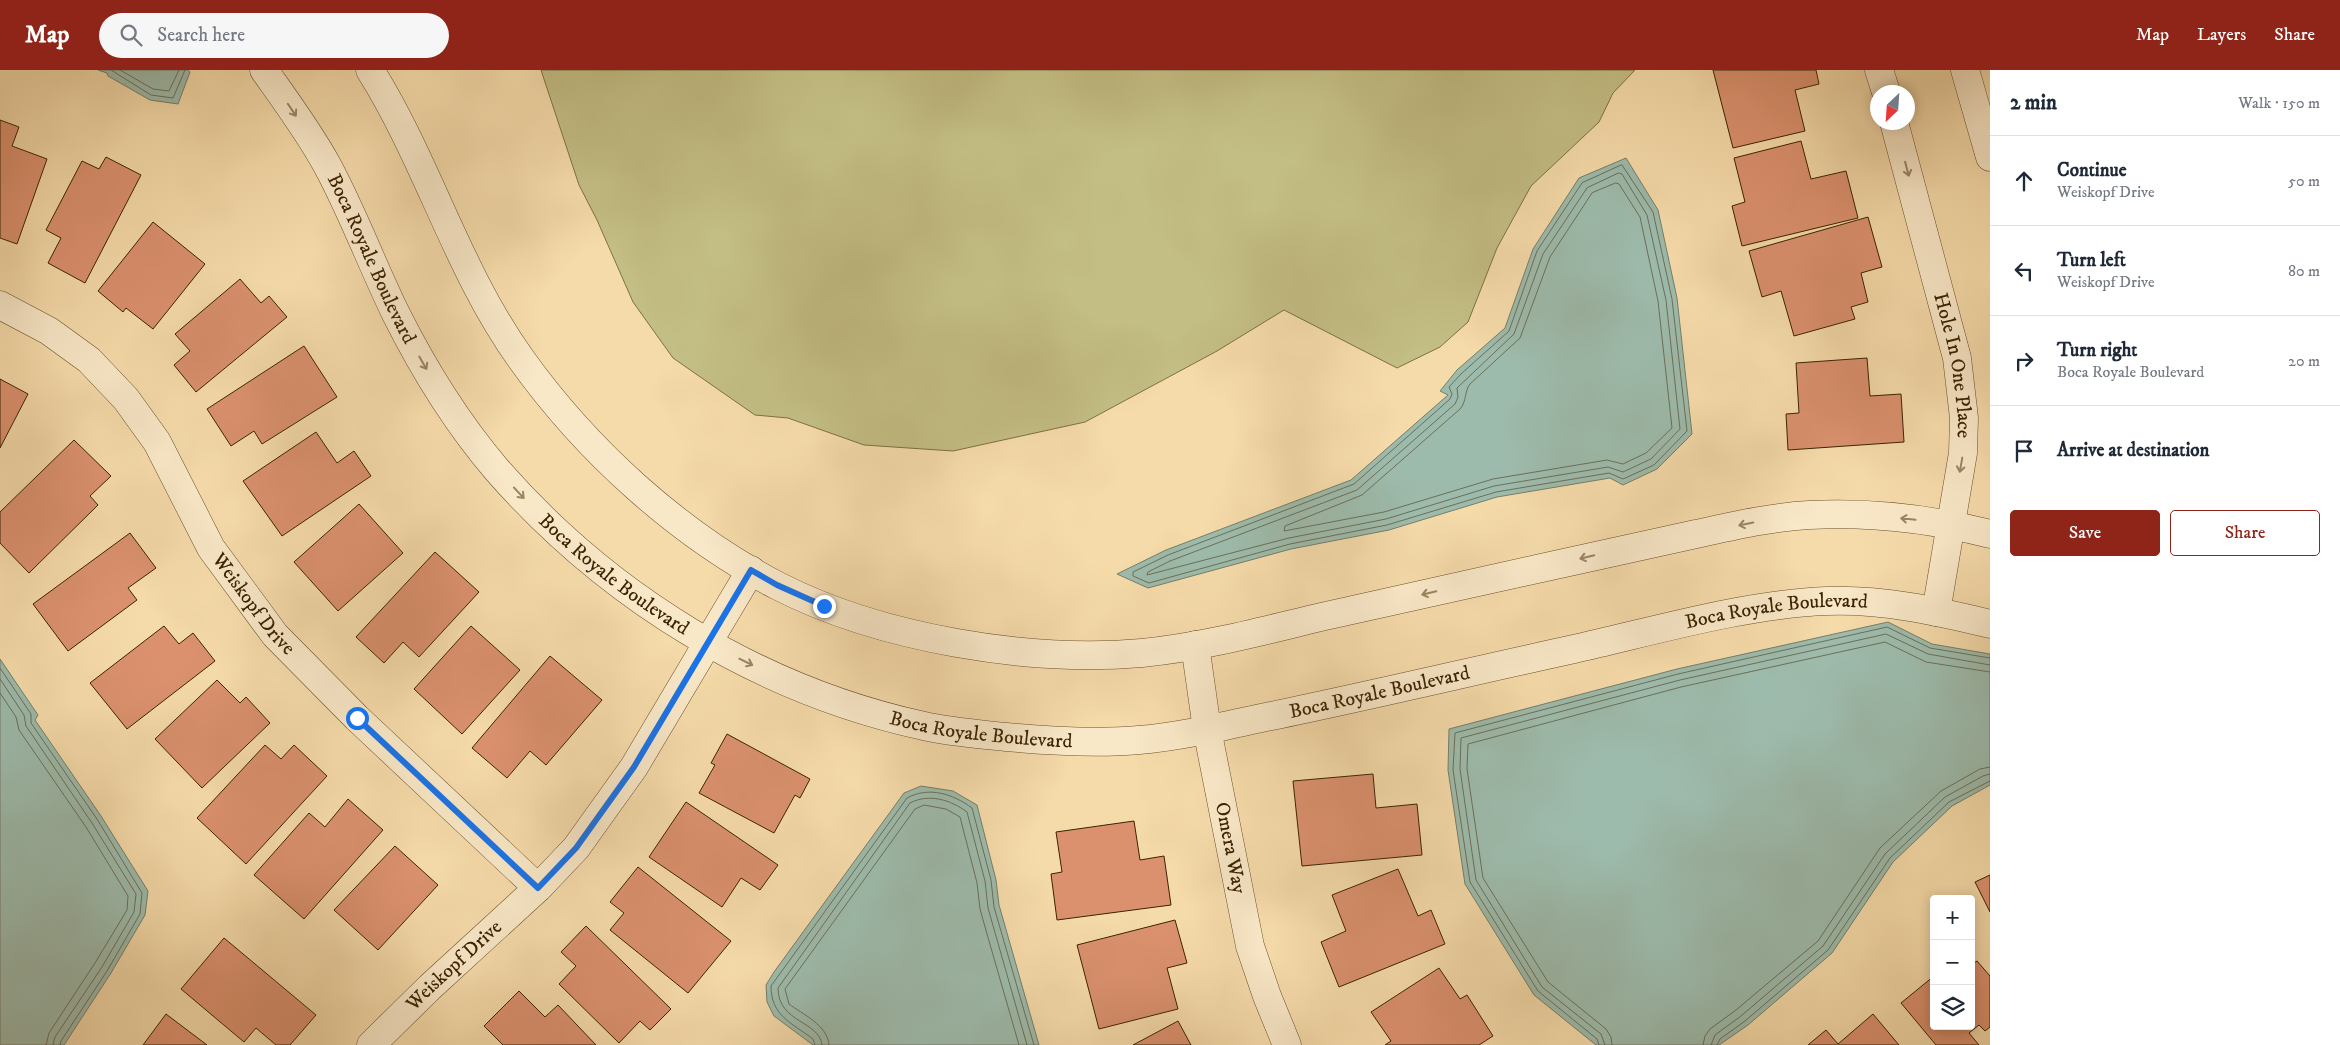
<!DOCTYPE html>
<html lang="en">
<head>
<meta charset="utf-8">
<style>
  body { margin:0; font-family:"IM FELL DW Pica",serif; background:#f6f6f7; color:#1f2937 }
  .controls { position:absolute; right:15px; bottom:15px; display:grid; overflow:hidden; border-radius:5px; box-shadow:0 2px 12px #0003 }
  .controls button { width:45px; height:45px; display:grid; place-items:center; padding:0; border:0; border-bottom:1px solid #e0e1e3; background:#fff; color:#1f2937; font:25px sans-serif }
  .compass { position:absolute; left:1870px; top:15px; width:45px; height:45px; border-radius:50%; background:#fff; box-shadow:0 2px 12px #0003; rotate:205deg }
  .stop { position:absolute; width:15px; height:15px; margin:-11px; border:4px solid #1a73e8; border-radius:50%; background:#fff }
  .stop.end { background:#1a73e8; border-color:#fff; box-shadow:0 1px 5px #0008 }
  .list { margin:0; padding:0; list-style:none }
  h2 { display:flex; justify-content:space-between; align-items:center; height:65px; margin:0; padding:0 20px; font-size:21px }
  h2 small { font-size:16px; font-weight:400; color:#747a83 }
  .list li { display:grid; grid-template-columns:32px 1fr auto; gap:15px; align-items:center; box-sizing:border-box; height:90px; padding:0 20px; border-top:1px solid #e0e1e3 }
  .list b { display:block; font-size:19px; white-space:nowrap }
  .list p { margin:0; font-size:16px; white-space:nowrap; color:#747a83 }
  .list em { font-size:16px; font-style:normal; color:#747a83 }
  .actions { display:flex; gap:10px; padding:15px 20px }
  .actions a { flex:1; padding:11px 0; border:1px solid #8f2418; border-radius:5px; text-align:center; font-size:18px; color:#8f2418 }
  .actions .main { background:#8f2418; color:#fff }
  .icon { flex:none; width:28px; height:28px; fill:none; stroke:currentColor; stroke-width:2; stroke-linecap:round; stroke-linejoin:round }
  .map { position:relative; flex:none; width:1990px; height:975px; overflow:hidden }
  header { display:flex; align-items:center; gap:30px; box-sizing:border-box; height:70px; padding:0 25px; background:#8f2418; color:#fff }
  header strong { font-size:24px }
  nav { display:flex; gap:28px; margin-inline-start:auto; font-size:18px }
  .search { width:350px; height:45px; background:#f6f6f7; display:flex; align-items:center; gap:12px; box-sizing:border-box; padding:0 18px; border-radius:28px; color:#747a83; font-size:19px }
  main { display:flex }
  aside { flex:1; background:#fff }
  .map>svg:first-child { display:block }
  .green { fill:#c3be84; stroke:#7f7043 }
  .water { fill:#9dbbac; stroke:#767e68 }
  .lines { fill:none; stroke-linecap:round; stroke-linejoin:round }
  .shore { stroke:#6c6f57; stroke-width:1 }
  .building { fill:#db916e; stroke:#3b2302 }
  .street-casing { stroke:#6a512c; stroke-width:29 }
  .street { stroke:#f9e8c8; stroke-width:28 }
  .oneway { stroke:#9a8665 }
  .route { stroke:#1a73e8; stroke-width:6 }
  .labels { text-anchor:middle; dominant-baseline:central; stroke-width:4; stroke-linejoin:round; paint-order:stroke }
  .street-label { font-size:20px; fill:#3b2302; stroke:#f9e8c8 }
</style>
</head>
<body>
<header>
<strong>Map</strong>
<div class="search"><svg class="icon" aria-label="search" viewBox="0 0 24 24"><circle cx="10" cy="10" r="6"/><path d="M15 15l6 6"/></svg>Search here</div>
<nav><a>Map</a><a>Layers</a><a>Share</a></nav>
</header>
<main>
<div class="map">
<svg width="1990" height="975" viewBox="0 0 1990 975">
  <rect width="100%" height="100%" fill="#f6dbaa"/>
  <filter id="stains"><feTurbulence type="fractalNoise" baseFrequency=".004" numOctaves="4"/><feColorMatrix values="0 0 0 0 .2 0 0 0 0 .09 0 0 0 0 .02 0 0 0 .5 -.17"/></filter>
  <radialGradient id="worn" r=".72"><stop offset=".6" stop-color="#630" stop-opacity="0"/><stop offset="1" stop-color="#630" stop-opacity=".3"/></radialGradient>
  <path class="green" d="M541,0H1635L1613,23L1599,52L1531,116L1497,178L1468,252L1440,277L1397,298L1284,240L1217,281L1085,352L953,381L864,375L788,348L755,345L673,288L633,232L597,150L579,115Z"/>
  <g class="water">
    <path d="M98,0H188L190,2L178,34L150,30L108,6L107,3Z"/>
    <path d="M1626,88L1658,140L1677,228L1692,364L1657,399L1623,415L1610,408L1497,427L1389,460L1291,479L1148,518L1117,504L1166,480L1351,410L1448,325L1440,321L1457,300L1505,258L1533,179L1579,108Z"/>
    <path d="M1888,552L1932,574L1990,584V715L1952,736L1893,792L1832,883L1748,955L1719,975H1596L1534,925L1465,814L1448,700L1449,659L1677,599Z"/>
    <path d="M0,589L38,645L35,650L101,746L148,821L145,845L111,903L64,975H0Z"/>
    <path d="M921,716L953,721L977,735L996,810L999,835L1039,975H813L774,946L767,932L766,915L774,902L904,723Z"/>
  </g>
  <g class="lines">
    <g class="shore">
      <path d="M111,0L151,25L173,28L185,0"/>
      <path d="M120,0L153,19L169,21L179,0"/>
      <path d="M1622,95L1653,142L1672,229L1687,361L1654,395L1623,409L1609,403L1496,422L1387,455L1290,474L1149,513L1133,506V502L1168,485L1354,414L1450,329L1452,324L1449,317L1461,304L1509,261L1537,181L1582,113Z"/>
      <path d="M1619,103L1622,104L1647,145L1666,230L1680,359L1651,389L1623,402L1608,397L1494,416L1386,449L1289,468L1147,505L1148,502L1170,491L1357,420L1455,334L1458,327L1457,318L1514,264L1543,184L1587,118Z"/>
      <path d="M1616,113L1619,114L1640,147L1658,231L1672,358L1646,383L1623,394L1607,390L1493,409L1384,442L1284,461L1285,456L1362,425L1460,339C1467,331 1464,322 1470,314L1520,268L1550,187L1592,123Z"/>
      <path d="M0,598L31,644V653L97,749L142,823L140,844L107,901L61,971L60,975"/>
      <path d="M0,609L24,645L26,656L92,753L136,824L134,842L102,897L55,967L53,975"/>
      <path d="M0,623L16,647L19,660L86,757L128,826L127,840L95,893L49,963L46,975"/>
      <path d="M815,975L813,969C792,953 771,946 771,916L907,728C929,716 953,724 972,738L991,810L994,837L1034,975"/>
      <path d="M822,975C820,951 778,953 778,918L910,733C929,723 951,730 967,742L985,811L988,838L1027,975"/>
      <path d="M829,975C828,955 802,944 789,934L785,919L915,739L924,735L946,739L960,747L977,813L980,839L987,864L1019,975"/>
      <path d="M1599,975L1597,969L1538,921L1470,812L1453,700L1455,663L1678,604L1887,557L1930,578L1990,588"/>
      <path d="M1605,975L1601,964L1542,917L1476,810L1460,699L1461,668L1680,610L1886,564L1928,584L1990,595"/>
      <path d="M1612,975L1611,967L1606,959L1548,912L1483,808L1467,699L1468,674L1681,617L1885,572L1926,592L1990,602"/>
      <path d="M1703,975L1705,966L1710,959L1736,940L1818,871L1880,778L1941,721L1980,699L1990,697"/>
      <path d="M1711,975L1715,965L1741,946L1823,876L1885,784L1945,727L1983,706L1990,704"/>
      <path d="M1717,975L1720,969L1745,951L1828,880L1890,788L1949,732L1990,711"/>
    </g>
  </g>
  <g class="building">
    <path d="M1713,0H1816L1819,14L1795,20L1805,61L1733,78Z"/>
    <path d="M0,50L19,57L12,76L47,89L17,174L0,168Z"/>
    <path d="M1801,71L1811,109L1846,101L1858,148L1742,176L1732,136L1745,132L1734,88Z"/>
    <path d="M106,87L141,105L85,213L48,193L61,168L46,160L82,91L99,99Z"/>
    <path d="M1868,147L1882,197L1861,203L1868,232L1851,237L1855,249L1794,266L1781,221L1762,227L1749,181Z"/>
    <path d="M153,152L205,194L153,259L126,238L123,242L98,221Z"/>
    <path d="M240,209L261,233L269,226L287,247L196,322L174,295L190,281L175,264Z"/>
    <path d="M304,276L337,327L262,374L254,361L231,376L207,339Z"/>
    <path d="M1867,288L1870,326L1901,324L1904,372L1788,380L1786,344L1799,343L1796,293Z"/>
    <path d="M0,309L28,324L0,378Z"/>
    <path d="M316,362L337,393L354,381L371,406L282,466L243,411Z"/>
    <path d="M74,370L111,406L90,426L98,435L29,503L0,473V442Z"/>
    <path d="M359,434L403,483L338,541L294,492Z"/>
    <path d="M130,463L156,498L128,518L137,530L68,581L33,534Z"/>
    <path d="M435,482L479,522L419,587L403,572L384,593L356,567Z"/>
    <path d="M164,556L179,574L193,563L215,591L127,659L90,613Z"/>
    <path d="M471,556L520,600L462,664L414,619Z"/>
    <path d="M550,586L602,630L546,695L530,681L507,708L472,678Z"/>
    <path d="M217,610L240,633L246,627L270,653L202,718L155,669Z"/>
    <path d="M727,664L810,709L800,728L795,725L774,763L699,723L715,695L711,693Z"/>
    <path d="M265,675L281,689L294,675L327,706L246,794L197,748Z"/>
    <path d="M1373,704L1376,738L1417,734L1422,785L1302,796L1293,711Z"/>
    <path d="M348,729L383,760L304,849L254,805L309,743L325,757Z"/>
    <path d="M686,732L778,795L760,820L741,808L722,837L649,787Z"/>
    <path d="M1134,751L1140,790L1164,786L1171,835L1057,850L1051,804L1062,802L1056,762Z"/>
    <path d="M395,776L438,815L378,880L334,840Z"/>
    <path d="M638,797L731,871L688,923L610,860L624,843L610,832Z"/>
    <path d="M1398,799L1418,846L1431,840L1445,874L1339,917L1321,872L1346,861L1332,825Z"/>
    <path d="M1990,805V842L1975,812Z"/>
    <path d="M1175,850L1187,893L1167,898L1178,939L1099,959L1077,875Z"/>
    <path d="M586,856L671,939L650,960L640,951L619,973L559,914L576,896L561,882Z"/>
    <path d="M224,868L316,945L290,975H276L256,958L244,972L181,919Z"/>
    <path d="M1977,891L1990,906V957L1985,961L1979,955L1969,963L1979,975H1936L1901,933L1934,906V956H1971V895Z"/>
    <path d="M1439,898L1460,929L1467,925L1493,966L1479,975H1385L1391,971L1371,942Z"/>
    <path d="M519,921L545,947L558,935L596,975H503L484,956Z"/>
    <path d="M166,944L207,975H143Z"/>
    <path d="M1873,944L1899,975H1808L1826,960L1838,974Z"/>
    <path d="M1178,951L1191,975H1133Z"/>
  </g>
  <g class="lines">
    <g class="street-casing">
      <g id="street">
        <path id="s1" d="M264,0C286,31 309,62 327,95C353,143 372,195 396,244C424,300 457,353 497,400C608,527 759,620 924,656C950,662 978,664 1006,667C1050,671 1095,674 1139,670C1184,666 1228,655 1271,646C1373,625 1473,601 1574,579C1654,561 1745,534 1827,531C1882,529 1937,541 1990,554"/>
        <path d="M370,0C428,92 457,200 521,289C586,380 678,464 778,516C880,568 1028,593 1142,583C1203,577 1262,561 1321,547C1396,530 1471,513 1546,497C1596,486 1646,475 1696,464C1733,456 1771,447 1809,445C1870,442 1932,449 1990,464"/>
        <path d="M1879,0L1886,22"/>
        <path d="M1965,0L1990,87"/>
        <path id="s2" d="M1894,52L1957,288L1964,348L1963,383L1936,542"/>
        <path id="s3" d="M0,235L49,261L89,290L126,329L157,372L211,478L275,565L357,648L538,818"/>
        <path id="s4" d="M1195,575L1207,659L1250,876L1267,926L1287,975"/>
        <path id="s5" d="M371,975L430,917L538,818L576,778L634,697L751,500"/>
      </g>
    </g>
    <use href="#street" class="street"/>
  </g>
  <defs><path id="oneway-shaft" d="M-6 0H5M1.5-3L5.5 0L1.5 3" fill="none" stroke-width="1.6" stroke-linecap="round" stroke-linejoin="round" transform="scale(1.25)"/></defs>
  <g class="oneway">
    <use href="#oneway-shaft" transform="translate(292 40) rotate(56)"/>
    <use href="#oneway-shaft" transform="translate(1907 99) rotate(75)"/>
    <use href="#oneway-shaft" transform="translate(423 293) rotate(60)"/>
    <use href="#oneway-shaft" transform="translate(1961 395) rotate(100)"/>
    <use href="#oneway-shaft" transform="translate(519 423) rotate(47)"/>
    <use href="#oneway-shaft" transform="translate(1908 449) rotate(-174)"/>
    <use href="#oneway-shaft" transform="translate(1746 454) rotate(168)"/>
    <use href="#oneway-shaft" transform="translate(1587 487) rotate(167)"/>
    <use href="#oneway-shaft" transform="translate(1429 523) rotate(167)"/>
    <use href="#oneway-shaft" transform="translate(746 592) rotate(26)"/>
  </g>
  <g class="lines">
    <path class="route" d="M357,648L538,818L576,778L634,697L751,500L777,515L824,536"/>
  </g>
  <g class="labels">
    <g class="street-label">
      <text stroke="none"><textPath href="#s1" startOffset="218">Boca Royale Boulevard</textPath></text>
      <text stroke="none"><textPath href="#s2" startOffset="251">Hole In One Place</textPath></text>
      <text stroke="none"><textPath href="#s1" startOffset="622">Boca Royale Boulevard</textPath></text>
      <text stroke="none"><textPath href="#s3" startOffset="401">Weiskopf Drive</textPath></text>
      <text stroke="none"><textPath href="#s1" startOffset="1838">Boca Royale Boulevard</textPath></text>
      <text stroke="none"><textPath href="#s1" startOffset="1432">Boca Royale Boulevard</textPath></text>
      <text stroke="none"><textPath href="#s1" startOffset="1028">Boca Royale Boulevard</textPath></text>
      <text stroke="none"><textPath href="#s4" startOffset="206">Omera Way</textPath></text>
      <text stroke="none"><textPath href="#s5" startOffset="115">Weiskopf Drive</textPath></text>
    </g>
  </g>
  <rect width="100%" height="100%" filter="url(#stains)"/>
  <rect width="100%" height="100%" fill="url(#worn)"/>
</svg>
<div class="controls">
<button>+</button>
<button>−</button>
<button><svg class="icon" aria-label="layers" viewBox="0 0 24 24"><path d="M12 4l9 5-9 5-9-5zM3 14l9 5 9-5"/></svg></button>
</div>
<svg class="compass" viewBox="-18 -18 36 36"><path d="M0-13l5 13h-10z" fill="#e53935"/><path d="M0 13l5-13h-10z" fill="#747a83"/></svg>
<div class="stop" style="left:357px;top:648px"></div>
<div class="stop end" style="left:824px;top:536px"></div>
</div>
<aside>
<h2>2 min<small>Walk · 150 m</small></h2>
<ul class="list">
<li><svg class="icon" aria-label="ahead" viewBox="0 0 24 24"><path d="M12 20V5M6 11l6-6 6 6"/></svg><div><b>Continue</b><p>Weiskopf Drive</p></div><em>50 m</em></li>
<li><svg class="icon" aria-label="left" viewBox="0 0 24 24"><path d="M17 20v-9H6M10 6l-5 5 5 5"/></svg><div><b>Turn left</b><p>Weiskopf Drive</p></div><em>80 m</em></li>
<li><svg class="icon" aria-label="right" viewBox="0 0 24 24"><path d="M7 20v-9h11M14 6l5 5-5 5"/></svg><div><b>Turn right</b><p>Boca Royale Boulevard</p></div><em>20 m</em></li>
<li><svg class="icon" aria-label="arrive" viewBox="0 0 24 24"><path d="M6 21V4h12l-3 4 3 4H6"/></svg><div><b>Arrive at destination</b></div></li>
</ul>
<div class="actions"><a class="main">Save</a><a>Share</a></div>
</aside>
</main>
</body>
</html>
